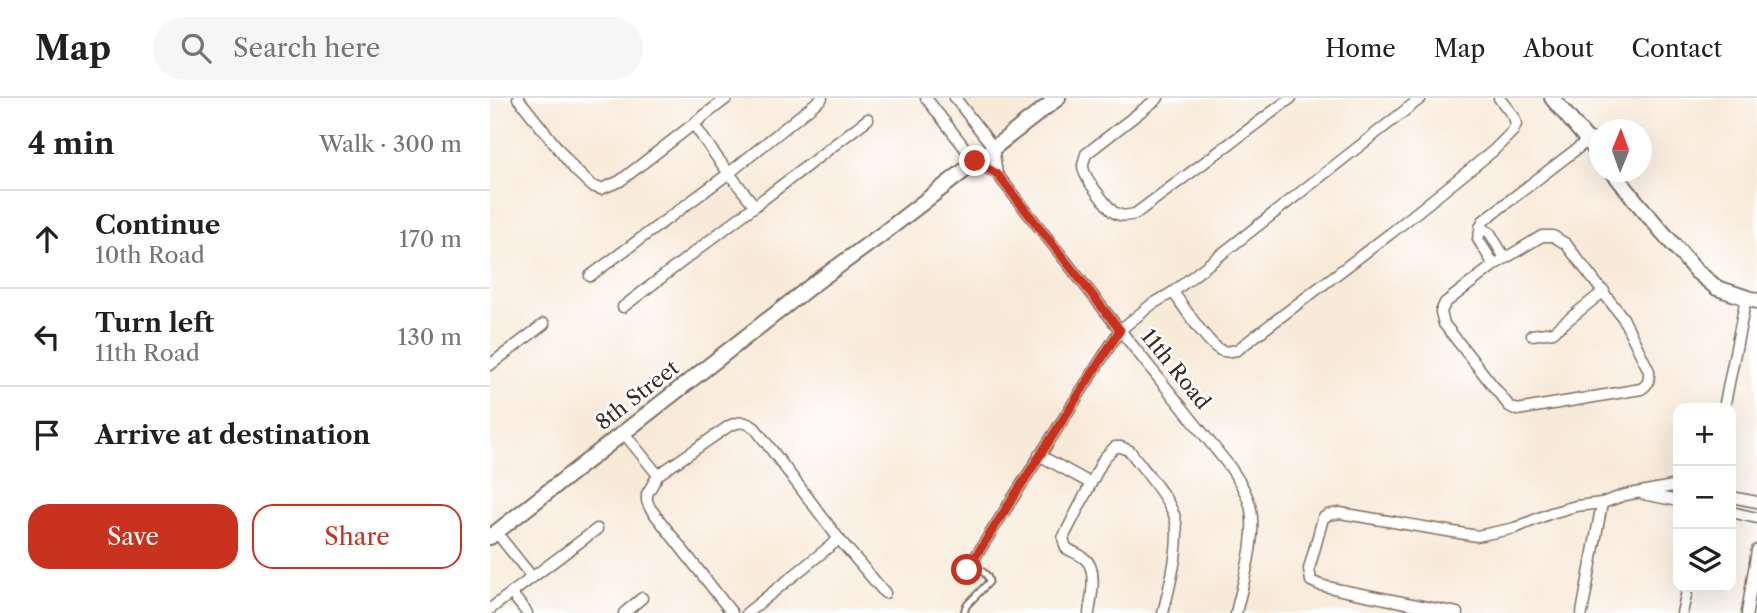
<!DOCTYPE html>
<html lang="en">
<head>
<meta charset="utf-8">
<style>
  body { margin:0; font-family:"Libre Caslon Text",serif; background:#f6f6f6; color:#202124 }
  .controls { position:absolute; right:21px; bottom:21px; display:grid; overflow:hidden; border-radius:14px; box-shadow:0 7px 28px #0002 }
  .controls button { width:63px; height:63px; display:grid; place-items:center; padding:0; border:0; border-bottom:2px solid #e0e0e0; background:#fff; color:#202124; font:35px sans-serif }
  .compass { position:absolute; left:1099px; top:21px; width:63px; height:63px; border-radius:50%; background:#fff; box-shadow:0 7px 28px #0002; rotate:1deg }
  .stop { position:absolute; width:21px; height:21px; margin:-16px; border:5px solid #c8321e; border-radius:50%; background:#fff }
  .stop.end { background:#c8321e; border-color:#fff; box-shadow:0 2px 7px #0008 }
  .list { margin:0; padding:0; list-style:none }
  h2 { display:flex; justify-content:space-between; align-items:center; height:91px; margin:0; padding:0 28px; font-size:30px }
  h2 small { font-size:23px; font-weight:400; color:#757577 }
  .list li { display:grid; grid-template-columns:46px 1fr auto; gap:21px; align-items:center; box-sizing:border-box; height:98px; padding:0 28px; border-top:2px solid #e0e0e0 }
  .list b { display:block; font-size:26px; white-space:nowrap }
  .list p { margin:0; font-size:23px; white-space:nowrap; color:#757577 }
  .list em { font-size:23px; font-style:normal; color:#757577 }
  .actions { display:flex; gap:14px; padding:21px 28px }
  .actions a { flex:1; padding:16px 0; border:2px solid #c8321e; border-radius:21px; text-align:center; font-size:24px; color:#c8321e }
  .actions .main { background:#c8321e; color:#fff }
  .icon { flex:none; width:38px; height:38px; fill:none; stroke:currentColor; stroke-width:2; stroke-linecap:round; stroke-linejoin:round }
  .map { position:relative; flex:none; width:1267px; height:515px; overflow:hidden }
  header { display:flex; align-items:center; gap:42px; box-sizing:border-box; height:98px; padding:0 35px; background:#fff; border-bottom:2px solid #e0e0e0 }
  header strong { font-size:33px }
  nav { display:flex; gap:38px; margin-inline-start:auto; font-size:24px }
  .search { width:490px; height:63px; background:#f6f6f6; display:flex; align-items:center; gap:18px; box-sizing:border-box; padding:0 24px; border-radius:38px; color:#757577; font-size:26px }
  main { display:flex }
  aside { flex:1; background:#fff }
  .map>svg:first-child { display:block }
  .lines { fill:none; stroke-linecap:round; stroke-linejoin:round }
  .lane-casing { stroke:#7d6d5f; stroke-width:9 }
  .street-casing { stroke:#7d6d5f; stroke-width:13 }
  .secondary-casing { stroke:#7d6d5f; stroke-width:18 }
  .lane { stroke:#fff; stroke-width:5 }
  .street { stroke:#fff; stroke-width:10 }
  .secondary { stroke:#fff; stroke-width:14 }
  .route { stroke:#c8321e; stroke-width:9 }
  .labels { text-anchor:middle; dominant-baseline:central; stroke-width:5; stroke-linejoin:round; paint-order:stroke }
  .street-label { font-size:21px; fill:#3b2a1e; stroke:#fff }
</style>
</head>
<body>
<header>
<strong>Map</strong>
<div class="search"><svg class="icon" aria-label="search" viewBox="0 0 24 24"><circle cx="10" cy="10" r="6"/><path d="M15 15l6 6"/></svg>Search here</div>
<nav><a>Home</a><a>Map</a><a>About</a><a>Contact</a></nav>
</header>
<main>
<aside>
<h2>4 min<small>Walk · 300 m</small></h2>
<ul class="list">
<li><svg class="icon" aria-label="ahead" viewBox="0 0 24 24"><path d="M12 20V5M6 11l6-6 6 6"/></svg><div><b>Continue</b><p>10th Road</p></div><em>170 m</em></li>
<li><svg class="icon" aria-label="left" viewBox="0 0 24 24"><path d="M17 20v-9H6M10 6l-5 5 5 5"/></svg><div><b>Turn left</b><p>11th Road</p></div><em>130 m</em></li>
<li><svg class="icon" aria-label="arrive" viewBox="0 0 24 24"><path d="M6 21V4h12l-3 4 3 4H6"/></svg><div><b>Arrive at destination</b></div></li>
</ul>
<div class="actions"><a class="main">Save</a><a>Share</a></div>
</aside>
<div class="map">
<svg width="1267" height="515" viewBox="0 0 1267 515">
  <rect width="100%" height="100%" fill="#fff"/>
  <filter id="ink" filterUnits="userSpaceOnUse"><feTurbulence type="fractalNoise" baseFrequency=".0143" numOctaves="2"/><feDisplacementMap in="SourceGraphic" scale="14" xChannelSelector="R" yChannelSelector="G"/><feConvolveMatrix kernelMatrix="1 2 1 2 8 2 1 2 1" color-interpolation-filters="sRGB"/></filter>
  <filter id="wash" filterUnits="userSpaceOnUse"><feTurbulence type="fractalNoise" baseFrequency=".00686" numOctaves="4" result="noise"/><feDisplacementMap in="SourceGraphic" scale="28" xChannelSelector="R" yChannelSelector="G"/><feGaussianBlur stdDeviation="1.57" result="paint"/><feColorMatrix in="noise" values="0 0 0 0 0 0 0 0 0 0 0 0 0 0 0 0 0 1.4 0 .05"/><feComposite in="paint" operator="in"/></filter>
  <g filter="url(#wash)">
    <rect width="100%" height="100%" fill="#f8ead9"/>
  </g>
  <g filter="url(#ink)">
    <g class="lines">
      <g class="lane-casing">
        <path id="lane" d="M474,515L476,508L499,484C498,474 488,471 480,467"/>
      </g>
      <g class="street-casing">
        <g id="street">
          <path d="M28,0L85,72L102,88L111,91L130,83L237,0"/>
          <path d="M436,0L485,63L507,76L630,232L740,369C748,381 756,393 760,407C768,438 753,484 746,515"/>
          <path d="M465,0L503,49L507,76"/>
          <path d="M668,0L596,56C595,60 593,64 593,68C593,80 614,103 622,113C630,119 636,118 645,116L801,0"/>
          <path d="M204,26C222,55 243,81 265,108"/>
          <path d="M990,129L1000,135L1015,160"/>
          <path d="M1052,138H1063L1076,146L1133,220L1159,273C1159,282 1159,286 1151,291L1027,312L1019,308L954,226L951,214L955,205L1004,167Z"/>
          <path d="M1004,167L988,141L993,123L1101,40"/>
          <path d="M100,178L238,76L332,0"/>
          <path d="M683,194C694,209 716,244 730,252C736,255 741,253 747,252L901,135L1003,53L1023,33L1026,26L1024,19L1009,0"/>
          <path d="M133,209L378,21"/>
          <path d="M1042,237L1063,234L1114,193"/>
          <path d="M0,267L54,226"/>
          <path d="M1234,310L1256,200"/>
          <path d="M133,334L168,377"/>
          <path d="M549,357L600,385"/>
          <path d="M1153,396L1188,403"/>
          <path d="M1241,399L1267,404"/>
          <path d="M1241,414L1267,420"/>
          <path d="M6,434L42,479"/>
          <path d="M477,472L630,232L661,207L683,194L931,0"/>
          <path d="M22,496L37,515"/>
          <path d="M0,511L107,431"/>
          <path d="M134,515L152,500"/>
          <path d="M242,515L160,410L157,403V396L168,377L239,328C250,323 255,323 265,330L349,441L395,495"/>
          <path d="M257,515L349,441"/>
          <path d="M599,515C601,501 608,471 595,461C590,456 582,454 576,450L573,440L614,360L625,349H631L640,353C652,370 678,399 684,417C693,441 679,490 673,515"/>
          <path d="M967,515L851,492L830,487L821,483L819,471L833,420L838,417L850,415L987,438L1025,430L1061,415L1086,408L1112,405L1135,397L1188,387"/>
          <path d="M1092,515L1112,405"/>
          <path d="M1192,515L1198,489"/>
          <path d="M1257,515L1267,452"/>
        </g>
      </g>
      <g class="secondary-casing">
        <g id="secondary">
          <path d="M1062,0L1110,57"/>
          <path d="M1123,74L1145,102L1206,173L1227,190L1267,203"/>
          <path d="M0,439L321,188L391,137L568,0"/>
        </g>
      </g>
      <use href="#lane" class="lane"/>
      <use href="#street" class="street"/>
      <use href="#secondary" class="secondary"/>
    </g>
  </g>
  <g class="lines" filter="url(#ink)">
    <path class="route" d="M477,472L630,232L507,76L485,63"/>
  </g>
  <g class="labels">
    <g class="street-label">
      <text transform="translate(686 271) rotate(51)">11th Road</text>
      <text transform="translate(147 297) rotate(-38)">8th Street</text>
    </g>
  </g>
</svg>
<div class="controls">
<button>+</button>
<button>−</button>
<button><svg class="icon" aria-label="layers" viewBox="0 0 24 24"><path d="M12 4l9 5-9 5-9-5zM3 14l9 5 9-5"/></svg></button>
</div>
<svg class="compass" viewBox="-18 -18 36 36"><path d="M0-13l5 13h-10z" fill="#e53935"/><path d="M0 13l5-13h-10z" fill="#757577"/></svg>
<div class="stop" style="left:477px;top:472px"></div>
<div class="stop end" style="left:485px;top:63px"></div>
</div>
</main>
</body>
</html>
